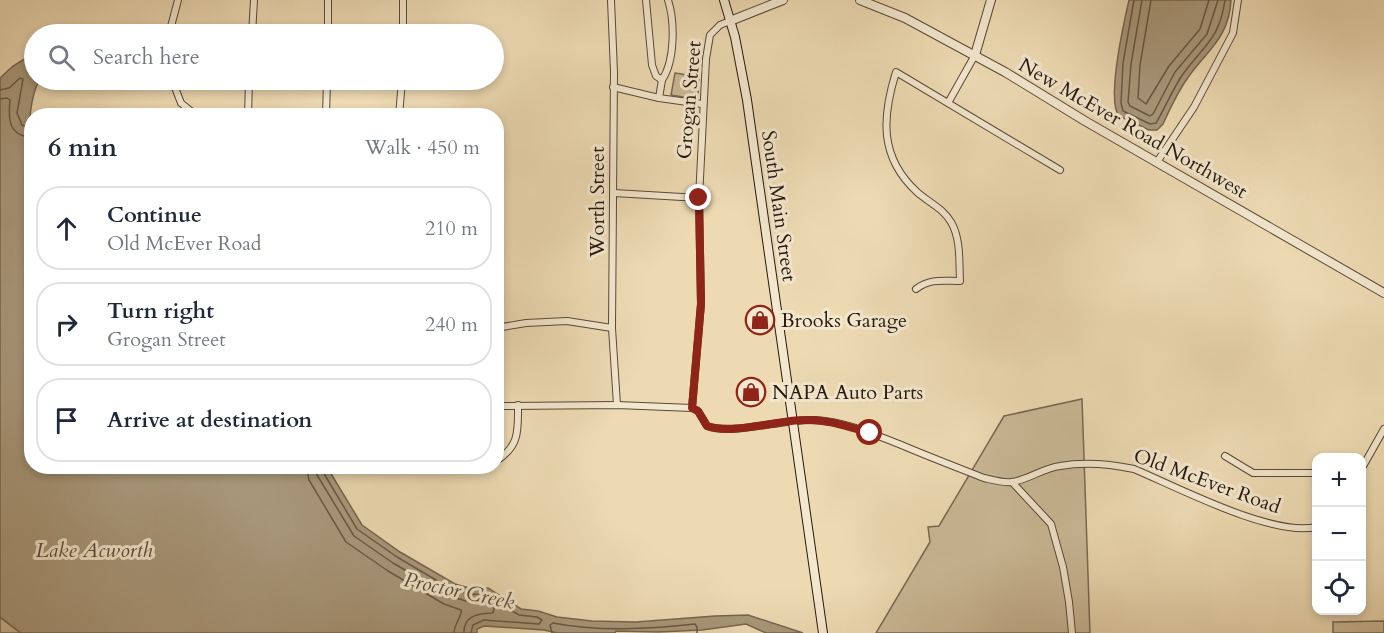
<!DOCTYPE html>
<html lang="en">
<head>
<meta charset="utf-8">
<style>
  body { margin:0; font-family:Cardo,serif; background:#f2f2f3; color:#1f2937 }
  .controls { position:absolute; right:18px; bottom:18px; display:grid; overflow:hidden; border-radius:12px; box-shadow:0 3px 9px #0003 }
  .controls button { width:54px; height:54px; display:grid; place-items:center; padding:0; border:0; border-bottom:2px solid #e0e1e3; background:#fff; color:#1f2937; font:30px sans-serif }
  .stop { position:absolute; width:18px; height:18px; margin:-14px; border:4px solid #8f2418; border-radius:50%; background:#fff }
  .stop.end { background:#8f2418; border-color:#fff; box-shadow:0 2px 6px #0008 }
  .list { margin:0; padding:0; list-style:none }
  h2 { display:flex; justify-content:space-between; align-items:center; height:78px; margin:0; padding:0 24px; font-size:26px }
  h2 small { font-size:20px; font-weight:400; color:#747a83 }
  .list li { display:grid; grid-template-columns:39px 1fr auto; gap:18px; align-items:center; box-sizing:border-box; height:84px; margin:0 12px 12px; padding:0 12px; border:2px solid #e0e1e3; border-radius:24px }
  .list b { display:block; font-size:22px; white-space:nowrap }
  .list p { margin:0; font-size:20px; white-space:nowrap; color:#747a83 }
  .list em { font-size:20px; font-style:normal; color:#747a83 }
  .icon { flex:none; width:33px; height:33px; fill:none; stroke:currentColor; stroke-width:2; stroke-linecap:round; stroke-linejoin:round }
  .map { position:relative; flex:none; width:1384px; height:633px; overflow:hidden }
  .search { position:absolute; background:#fff; box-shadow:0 3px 9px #0003; left:24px; top:24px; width:480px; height:66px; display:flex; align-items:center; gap:15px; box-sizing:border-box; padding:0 21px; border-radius:33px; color:#747a83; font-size:22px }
  .panel { position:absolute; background:#fff; box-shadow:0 3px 9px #0003; left:24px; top:108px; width:480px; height:366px; border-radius:24px }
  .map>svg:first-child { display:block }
  .green { fill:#cbb997; stroke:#786952; stroke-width:1.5 }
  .water { fill:#a9987b; stroke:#75654f; stroke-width:1.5 }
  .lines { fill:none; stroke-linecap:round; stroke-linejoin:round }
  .shore { stroke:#685844; stroke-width:1.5 }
  .minor-casing { stroke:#584937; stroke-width:8 }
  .tertiary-casing { stroke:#584937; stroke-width:10 }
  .secondary-casing { stroke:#26190e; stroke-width:10 }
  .minor { stroke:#f3e7ce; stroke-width:6 }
  .tertiary { stroke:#f3e7ce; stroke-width:8 }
  .secondary { stroke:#f3e7ce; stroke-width:8 }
  .route { stroke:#8f2418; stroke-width:8 }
  .labels { text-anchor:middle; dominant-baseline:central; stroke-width:6; stroke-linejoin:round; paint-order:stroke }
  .street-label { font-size:20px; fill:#26190e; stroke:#f3e7ce }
  .poi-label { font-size:20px; fill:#26190e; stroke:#f3e7ce; text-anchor:start }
  .water-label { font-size:21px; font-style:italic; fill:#5a4c3a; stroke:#f3e7ce }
</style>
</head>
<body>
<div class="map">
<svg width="1384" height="633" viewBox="0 0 1384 633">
  <rect width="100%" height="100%" fill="#eddab3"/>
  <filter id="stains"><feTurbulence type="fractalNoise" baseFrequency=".00333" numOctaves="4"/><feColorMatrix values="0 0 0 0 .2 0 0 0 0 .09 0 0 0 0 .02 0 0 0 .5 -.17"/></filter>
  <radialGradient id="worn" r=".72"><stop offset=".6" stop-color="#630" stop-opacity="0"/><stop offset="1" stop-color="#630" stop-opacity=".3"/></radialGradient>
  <g class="green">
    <path d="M675,73L699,77L698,96L695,99L671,95Z"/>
    <path d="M1082,399L1090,633H876L930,542L928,527L939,526L1004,416Z"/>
    <path d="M0,617L21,633H0Z"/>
    <path d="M1384,621V633H1333V622Z"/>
  </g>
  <g class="water">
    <path d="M1129,0H1231C1229,39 1206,51 1187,79C1177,93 1170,109 1163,124L1157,130H1149L1119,116C1106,100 1124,22 1129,0Z"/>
    <path d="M34,53V80H39C31,97 27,124 32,143V466L327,467L362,525L400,552L455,584L469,588H488L521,609L538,611L557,617L592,621L636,622L715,616L748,615L803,633H766L746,624L702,630L658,632L616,631L615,633H557L544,630L484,626L477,629V633H21L0,617V78L13,66Z"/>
  </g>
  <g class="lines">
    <g class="shore">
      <path d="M1134,0L1123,63L1121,103L1123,111L1150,124L1156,123C1165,108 1172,91 1181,77C1202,46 1219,42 1225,0"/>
      <path d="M1142,0L1131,64L1128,102L1130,106L1150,116L1153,114L1175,72L1207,34L1218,0"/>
      <path d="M1151,0L1140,65L1138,98L1146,104L1169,66L1200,29L1209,0"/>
      <path d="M0,90L9,88L20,78L23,79L17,113L22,125L32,129"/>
      <path d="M0,99L7,98L10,100C8,119 8,135 32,138"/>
      <path d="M306,466L309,480L346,542L388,571L444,604L461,610C462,617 454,624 454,633"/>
      <path d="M315,466L317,475L354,536L393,563L449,596L466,601L484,602L494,608L493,613C479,613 463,616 464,633"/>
      <path d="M322,466L323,472L357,529L397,557L453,590L469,594L486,595L519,615L537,617L542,620L539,624L484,620L473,625L471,633"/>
      <path d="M552,633L550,625L553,623C599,632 648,629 695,624L697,627V633"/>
    </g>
    <g class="minor-casing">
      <g id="minor">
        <path d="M403,0V34"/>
        <path d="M611,0L614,72L612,328L617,405"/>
        <path d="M646,0L652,65L656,76L662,80C675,61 675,22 668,0"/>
        <path d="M169,34L178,0"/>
        <path d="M252,34L254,0"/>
        <path d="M328,34V0"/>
        <path d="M172,80L181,103L197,116"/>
        <path d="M613,87L659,98L702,104"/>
        <path d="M659,98L662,80"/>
        <path d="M948,103L975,55"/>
        <path d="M248,116L249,80"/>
        <path d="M326,116L327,80"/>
        <path d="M399,116L402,80"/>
        <path d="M1157,162L1194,107L1233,33L1238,0"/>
        <path d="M614,193L699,198"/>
        <path d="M916,289C930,278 944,281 960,281C959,262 961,239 951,222C943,208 928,202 917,192C879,157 882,117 896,72L1060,170"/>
        <path d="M496,328L526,323L567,321L612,328"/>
        <path d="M496,406L617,405L692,408L698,411L707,426C734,436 784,418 816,420C845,422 873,434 899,444C927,456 956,467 984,478C993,480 1002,483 1012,482C1028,480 1043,468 1060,466C1083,462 1110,464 1134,469C1177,487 1272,537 1316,527"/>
        <path d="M692,408L701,304L699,198L706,59L710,35L720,25L730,21"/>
        <path d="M1225,456L1253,473H1316"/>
        <path d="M496,461C520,446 518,430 518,405"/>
        <path d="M457,466L469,470L486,466"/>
        <path d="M1362,468L1384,429"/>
        <path d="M1012,482L1051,524L1063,567L1069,602L1072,633"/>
      </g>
    </g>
    <g class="tertiary-casing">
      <g id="tertiary">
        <path d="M860,0L905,18L1005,72L1085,121L1384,293"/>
        <path d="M730,21L783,0"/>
        <path d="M975,55L991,0"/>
      </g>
    </g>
    <g class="secondary-casing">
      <path id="secondary" d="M724,0L735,37L747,100L823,633"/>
    </g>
    <use href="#minor" class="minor"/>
    <use href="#tertiary" class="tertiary"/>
    <use href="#secondary" class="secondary"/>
  </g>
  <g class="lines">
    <path class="route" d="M699,198L701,304L692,408L698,411L707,426C733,435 777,420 805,420C828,419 849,427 870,433"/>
  </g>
  <defs>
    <g id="shop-ring" transform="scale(1.5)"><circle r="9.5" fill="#f3e7ce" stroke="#8f2418" stroke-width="1.5"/><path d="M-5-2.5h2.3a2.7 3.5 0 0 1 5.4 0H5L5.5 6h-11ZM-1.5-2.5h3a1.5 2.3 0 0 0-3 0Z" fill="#8f2418"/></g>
  </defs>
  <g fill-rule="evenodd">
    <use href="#shop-ring" x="760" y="320"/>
    <use href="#shop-ring" x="751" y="392"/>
  </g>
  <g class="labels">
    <g class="street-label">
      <text transform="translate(689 100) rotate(-85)">Grogan Street</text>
      <text transform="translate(1133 128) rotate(30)">New McEver Road Northwest</text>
      <text transform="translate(597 202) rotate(-90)">Worth Street</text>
      <text transform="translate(779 206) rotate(82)">South Main Street</text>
      <text transform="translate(1207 481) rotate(20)">Old McEver Road</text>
    </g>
    <g class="poi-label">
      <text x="781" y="320">Brooks Garage</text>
      <text x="772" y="392">NAPA Auto Parts</text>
    </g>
    <g class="water-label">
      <text x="94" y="550">Lake Acworth</text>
      <text transform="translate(459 591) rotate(12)">Proctor Creek</text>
    </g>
  </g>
  <rect width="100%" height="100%" filter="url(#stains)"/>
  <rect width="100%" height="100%" fill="url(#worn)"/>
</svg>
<div class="controls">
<button>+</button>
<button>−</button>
<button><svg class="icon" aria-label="locate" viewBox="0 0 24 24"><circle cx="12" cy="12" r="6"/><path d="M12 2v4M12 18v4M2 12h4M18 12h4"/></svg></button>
</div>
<div class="stop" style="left:870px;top:433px"></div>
<div class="stop end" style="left:699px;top:198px"></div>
<div class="search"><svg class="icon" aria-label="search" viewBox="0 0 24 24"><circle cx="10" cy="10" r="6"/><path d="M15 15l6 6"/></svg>Search here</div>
<section class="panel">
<h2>6 min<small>Walk · 450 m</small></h2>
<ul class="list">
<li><svg class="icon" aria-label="ahead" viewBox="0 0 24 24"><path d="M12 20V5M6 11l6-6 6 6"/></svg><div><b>Continue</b><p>Old McEver Road</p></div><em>210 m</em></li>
<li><svg class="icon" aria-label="right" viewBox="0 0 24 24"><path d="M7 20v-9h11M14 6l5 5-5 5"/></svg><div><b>Turn right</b><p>Grogan Street</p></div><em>240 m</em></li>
<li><svg class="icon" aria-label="arrive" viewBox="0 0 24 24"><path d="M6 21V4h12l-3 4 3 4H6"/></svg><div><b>Arrive at destination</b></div></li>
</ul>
</section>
</div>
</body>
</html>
